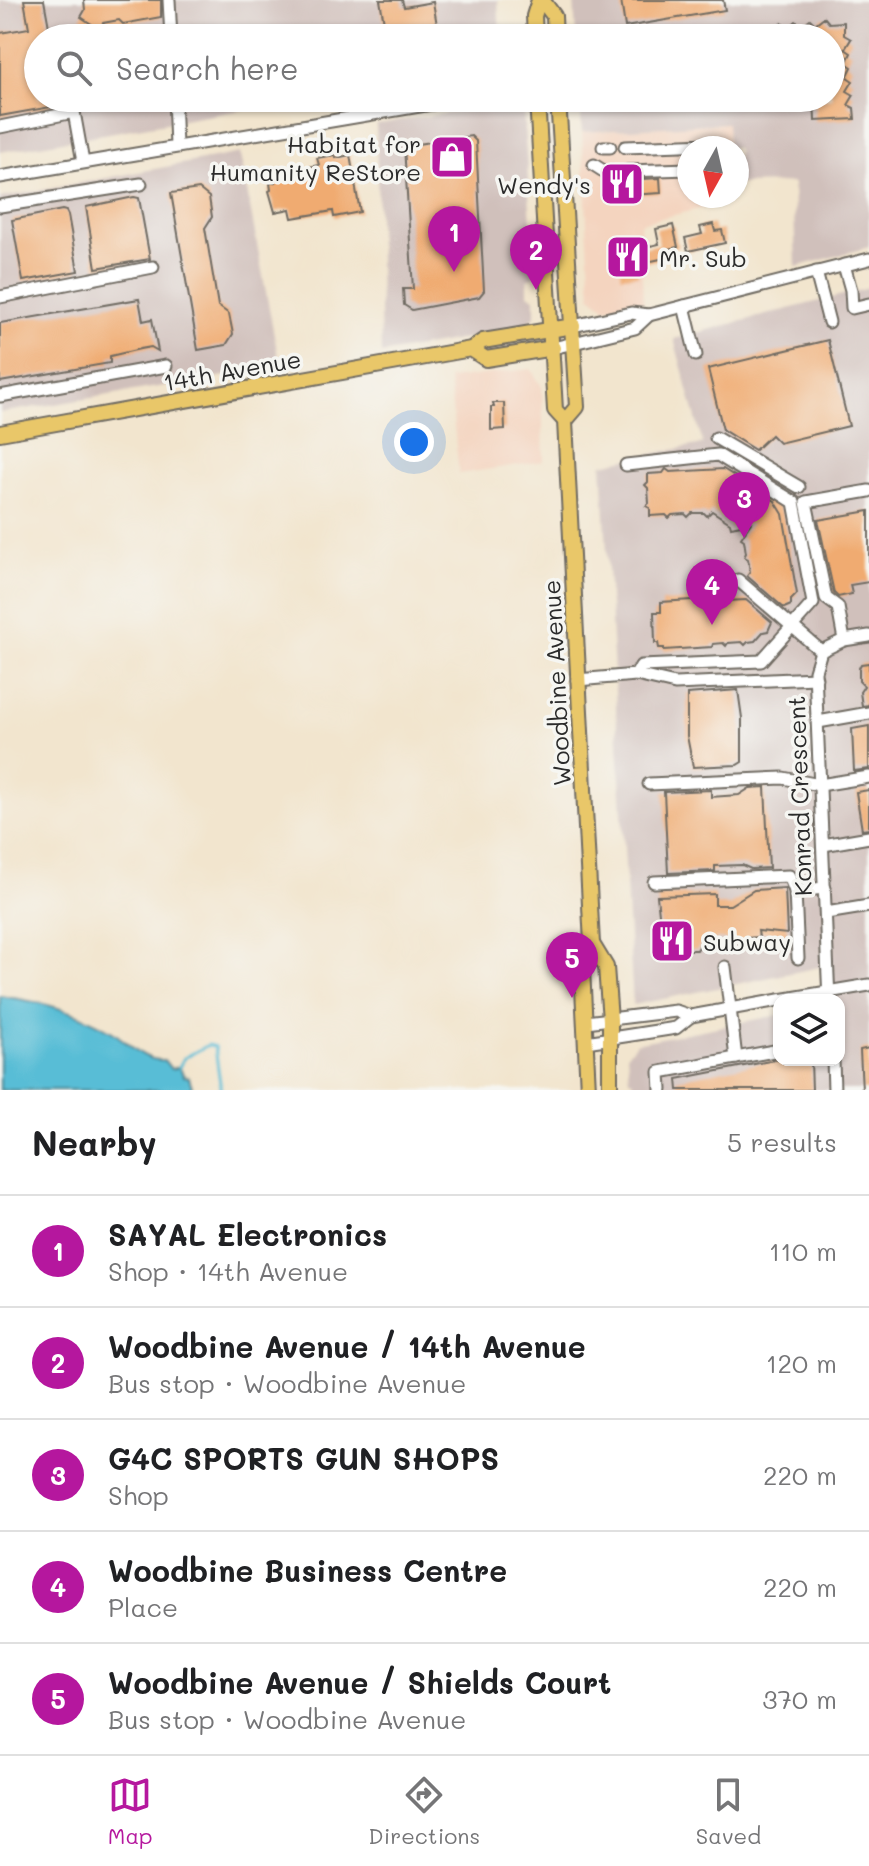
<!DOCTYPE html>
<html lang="en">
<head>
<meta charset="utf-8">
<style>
  body { margin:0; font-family:Mali,sans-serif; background:#f2f2f2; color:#202124 }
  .controls { position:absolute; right:24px; bottom:24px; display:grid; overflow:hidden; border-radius:16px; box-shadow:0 2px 6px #0004 }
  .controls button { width:72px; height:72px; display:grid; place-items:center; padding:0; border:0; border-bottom:2px solid #e0e0e0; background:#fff; color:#202124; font:40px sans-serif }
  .compass { position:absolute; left:677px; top:136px; width:72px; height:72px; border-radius:50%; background:#fff; box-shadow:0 2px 6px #0004; rotate:188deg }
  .you { position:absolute; left:414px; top:442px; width:28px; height:28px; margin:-20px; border:6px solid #fff; border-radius:50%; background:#1a73e8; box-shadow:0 0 0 12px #1a73e833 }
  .badge { display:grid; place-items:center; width:52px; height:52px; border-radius:50%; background:#b5179e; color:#fff; font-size:26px; font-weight:700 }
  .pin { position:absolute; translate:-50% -66px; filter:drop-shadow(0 2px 4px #0008) }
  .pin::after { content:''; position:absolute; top:42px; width:28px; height:24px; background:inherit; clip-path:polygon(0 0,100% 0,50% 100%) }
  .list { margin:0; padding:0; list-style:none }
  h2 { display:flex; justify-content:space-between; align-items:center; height:104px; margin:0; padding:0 32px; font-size:34px }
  h2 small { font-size:26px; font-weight:400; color:#757577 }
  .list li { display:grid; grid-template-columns:52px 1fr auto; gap:24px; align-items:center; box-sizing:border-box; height:112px; padding:0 32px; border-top:2px solid #e0e0e0 }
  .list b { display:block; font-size:30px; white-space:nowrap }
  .list p { margin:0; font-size:26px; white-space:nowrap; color:#757577 }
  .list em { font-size:26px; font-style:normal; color:#757577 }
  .icon { flex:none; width:44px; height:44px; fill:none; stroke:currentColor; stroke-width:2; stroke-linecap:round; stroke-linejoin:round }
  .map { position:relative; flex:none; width:869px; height:1090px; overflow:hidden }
  .search { position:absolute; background:#fff; box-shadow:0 2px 6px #0004; left:24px; right:24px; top:24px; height:88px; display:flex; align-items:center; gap:20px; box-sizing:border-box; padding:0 28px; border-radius:44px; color:#757577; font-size:30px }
  .sheet { height:664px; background:#fff }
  nav { display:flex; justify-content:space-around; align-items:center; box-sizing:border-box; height:112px; border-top:2px solid #e0e0e0; background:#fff; font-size:22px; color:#757577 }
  nav a { display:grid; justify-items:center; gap:4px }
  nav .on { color:#b5179e }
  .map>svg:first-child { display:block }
  .built { fill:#f4d4bf }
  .industrial { fill:#d0c0bb }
  .water { fill:#58bdd6; stroke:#427480; stroke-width:2 }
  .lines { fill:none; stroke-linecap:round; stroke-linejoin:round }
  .stream { stroke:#58bdd6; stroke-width:3 }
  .building { fill:#f0ab71 }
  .minor-casing { stroke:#716c64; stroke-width:15 }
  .major-casing { stroke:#716c64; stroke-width:18 }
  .minor { stroke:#fff; stroke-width:11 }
  .major { stroke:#e9c769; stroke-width:14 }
  .labels { text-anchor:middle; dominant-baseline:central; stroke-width:7; stroke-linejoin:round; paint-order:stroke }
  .poi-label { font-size:24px; fill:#2b2b2b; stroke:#f6f6f2; text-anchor:end }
  .street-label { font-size:24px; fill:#2b2b2b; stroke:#f6f6f2 }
</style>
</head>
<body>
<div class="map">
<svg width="869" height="1090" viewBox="0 0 869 1090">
  <rect width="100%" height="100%" fill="#f6f6f2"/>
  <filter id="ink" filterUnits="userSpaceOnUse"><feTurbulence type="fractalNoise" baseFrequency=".0125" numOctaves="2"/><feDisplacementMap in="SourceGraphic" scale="16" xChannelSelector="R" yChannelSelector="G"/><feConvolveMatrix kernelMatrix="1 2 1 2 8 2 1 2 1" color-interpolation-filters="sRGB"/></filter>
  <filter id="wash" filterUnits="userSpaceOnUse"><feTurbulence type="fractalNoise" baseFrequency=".006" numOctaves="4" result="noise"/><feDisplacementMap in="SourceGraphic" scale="32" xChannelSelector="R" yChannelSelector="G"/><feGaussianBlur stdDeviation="1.8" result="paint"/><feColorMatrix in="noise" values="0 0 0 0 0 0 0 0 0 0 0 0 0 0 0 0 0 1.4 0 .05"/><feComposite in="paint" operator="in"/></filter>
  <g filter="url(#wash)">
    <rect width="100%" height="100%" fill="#f2e5ce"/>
    <g class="built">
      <path d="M727,123L728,148H689V196H729V202L640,223L643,302L606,308L591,296L582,132Z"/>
      <path d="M531,369L542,387L544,461L459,474L449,379Z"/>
    </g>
    <g class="industrial">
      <path d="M0,0H498L500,38H38V98H310L0,152Z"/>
      <path d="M574,0H869V247L796,267L793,183L737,184V148H728L727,123L582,132L580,98H831V38H576Z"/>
      <path d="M510,104L523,111L535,276L528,279V294L535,298V316L525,328L381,354L376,124Z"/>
      <path d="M240,153L280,367L0,413V198Z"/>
      <path d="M869,288V1090H633V1080L629,1079L627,1054L636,1043L779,1015V1060H839V1000H822L820,967L633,1005L602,464L703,444L674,339Z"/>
    </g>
    <path class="water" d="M0,996C41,1002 76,1010 111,1031C129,1042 142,1062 164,1060L171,1069L179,1067L184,1076L189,1077L193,1090H0Z"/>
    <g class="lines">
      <path class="stream" d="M179,1067L184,1058L208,1045L215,1047L221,1090"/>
    </g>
    <g id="blocks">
      <g class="building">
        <path d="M24,0H44L51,38H38V98H50L51,107L0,116V33L29,28Z"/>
        <path d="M84,0H161V17L123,24L119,20L103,23L99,29L81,17L85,10Z"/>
        <path d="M380,0H402L404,7L433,2L437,25L386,34Z"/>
        <path d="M621,0H723L725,10L625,27Z"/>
        <path d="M824,17L829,23L844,22V35L851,39L845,49L851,53L846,63L852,67L847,77L853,81L847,91L854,95L848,105L854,108L855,119L815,121L814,98H831V38H743L754,28L759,33L768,26L773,31L782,23L787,29L796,21L801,26L810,19L815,24Z"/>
        <path d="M471,136L476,141L484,291L479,297L412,310L404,305L403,289H413L404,146Z"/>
        <path d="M335,155L336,158L350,155L360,212L334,217L333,211L292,218L290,209L275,212L269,191L271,190L270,183L275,182L274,179L284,178L283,172L319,165L317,158Z"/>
        <path d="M620,175L627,180L660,178L661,193L613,196L612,180Z"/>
        <path d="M199,189L209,197L212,217L205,228L218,306L229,314L233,334L226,345L198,350L171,193Z"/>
        <path d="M134,197L139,198L150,259L96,268L86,207Z"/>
        <path d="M62,210L66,211L68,215L78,271L23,281L12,220Z"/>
        <path d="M713,224L715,231L722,230L725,243L688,251L685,238L702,234L700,227Z"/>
        <path d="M673,225L678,247L663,250L665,258L638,264V275L621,276L619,247L637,246V249L659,244L656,229Z"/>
        <path d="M139,299L143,321L152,319L158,351L151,347L140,349L110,356V363L0,382V323Z"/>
        <path d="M828,340L849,426L779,443L771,435L755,450L723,430L708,369Z"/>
        <path d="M493,403H504L505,429L491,430V407H494Z"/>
        <path d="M666,469L670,472L723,469L775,501L783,514L797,594L791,600V605L784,608L747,576L750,572L748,559L744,557L746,553L744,540L741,538L751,523L731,527L730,523L712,511L707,516L704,513H692L688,517L685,514L672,515L669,518L666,515L650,516V508L646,506L649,503L648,488L645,485L648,482V474L663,473Z"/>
        <path d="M869,511V582L850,585L852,594L838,597L834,593L818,520Z"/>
        <path d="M723,598L726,601L746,600L772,622L768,631L763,632L755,641L748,642L745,645L742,642L728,643L726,646L723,643L713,644L712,647L664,650V648H659L658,643H655L654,612H661V602Z"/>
        <path d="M869,663V705L862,706L860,692L864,686L859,681V668L861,664Z"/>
        <path d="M738,690L742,718V762L737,765L693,767L687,736V694Z"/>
        <path d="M869,726V769L854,771L852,729Z"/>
        <path d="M765,787L769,868L751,869L742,865L715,866V871L668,873L664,792L711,790V797L739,795L750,788Z"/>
        <path d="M869,790V829L862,830L856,792Z"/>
        <path d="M785,888L787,934L758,931L759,937L747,938L744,942L716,939L713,945H700L697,950H663L657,896L715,894V905H730L754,890Z"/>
        <path d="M869,1048V1090H862L860,1050Z"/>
        <path d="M775,1060H811L812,1090H678L677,1079Z"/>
      </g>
    </g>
  </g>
  <g filter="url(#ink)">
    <use href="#blocks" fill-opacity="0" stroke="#716c64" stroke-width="2"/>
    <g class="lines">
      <g class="minor-casing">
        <g id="minor">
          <path d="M169,0L171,38"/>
          <path d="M174,98L176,146"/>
          <path d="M0,127L74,112L83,162"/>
          <path d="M603,147H610"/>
          <path d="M625,147L710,144"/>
          <path d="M594,165L605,172H612"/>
          <path d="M627,171L689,169"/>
          <path d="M0,177L467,98"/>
          <path d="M0,206L141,184"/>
          <path d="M844,265L851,290L852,308L869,304"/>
          <path d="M816,272L829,322"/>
          <path d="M0,297L153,267"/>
          <path d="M684,306L696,355"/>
          <path d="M573,326L631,313L649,315L869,259"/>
          <path d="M553,348L635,328L649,315"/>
          <path d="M0,396L166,366"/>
          <path d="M716,438L799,487"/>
          <path d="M738,580L821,651"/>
          <path d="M844,640L838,607L826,598L806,502L869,491"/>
          <path d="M636,675L675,684L816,678"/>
          <path d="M577,680L636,675L641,666L761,661L813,603L794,502L718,455L626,465"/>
          <path d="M818,722L869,713"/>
          <path d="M649,784L783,778L820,785L869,777"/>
          <path d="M823,845L869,837"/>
          <path d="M654,882L789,876L795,891L798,958"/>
          <path d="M795,891L825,888"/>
          <path d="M826,913L869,906"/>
          <path d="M725,967L736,1058"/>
          <path d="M780,1000L869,985"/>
          <path d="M829,1000L815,671L821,651L844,640L869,636"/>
          <path d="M586,1022L676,1011L691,1016L779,1000"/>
          <path d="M586,1042L676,1028L691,1016"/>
          <path d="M833,1060L834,1090"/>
          <path d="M661,1090L660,1072L779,1050"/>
        </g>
      </g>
      <g class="major-casing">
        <g id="major">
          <path d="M542,0L554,16L555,38"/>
          <path d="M535,38L534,16L539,0"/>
          <path d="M537,98L555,410L565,421L592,944L582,968L588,1090"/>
          <path d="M558,98L577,407L565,421"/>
          <path d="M471,349L486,359L553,348"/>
          <path d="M0,433L471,349L483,341L573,326"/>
          <path d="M592,944L606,967L610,1020V1090"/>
        </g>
      </g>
      <use href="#minor" class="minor"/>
      <use href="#major" class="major"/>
    </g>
  </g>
  <defs>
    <g id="shop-square" transform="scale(2.3)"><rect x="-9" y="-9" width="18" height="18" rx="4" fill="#b5179e" stroke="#f6f6f2"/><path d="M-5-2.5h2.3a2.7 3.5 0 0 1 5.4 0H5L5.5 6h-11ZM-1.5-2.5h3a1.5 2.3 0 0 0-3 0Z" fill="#fff"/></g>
    <g id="restaurant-square" transform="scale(2.3)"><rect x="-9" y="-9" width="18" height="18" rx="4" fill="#b5179e" stroke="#f6f6f2"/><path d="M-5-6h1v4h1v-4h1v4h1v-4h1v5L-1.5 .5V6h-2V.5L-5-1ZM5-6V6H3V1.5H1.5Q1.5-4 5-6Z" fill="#fff"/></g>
  </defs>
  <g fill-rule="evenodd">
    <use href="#shop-square" x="452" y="157"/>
    <use href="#restaurant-square" x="622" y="184"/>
    <use href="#restaurant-square" x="628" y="257"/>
    <use href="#restaurant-square" x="672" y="941"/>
  </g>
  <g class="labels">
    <g class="poi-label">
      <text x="421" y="143">Habitat for<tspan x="421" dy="28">Humanity ReStore</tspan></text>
      <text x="591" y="184">Wendy's</text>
      <text x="659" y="257" text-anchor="start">Mr. Sub</text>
      <text x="703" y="941" text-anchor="start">Subway</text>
    </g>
    <g class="street-label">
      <text transform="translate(232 370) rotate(-10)">14th Avenue</text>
      <text transform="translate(556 683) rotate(-93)">Woodbine Avenue</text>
      <text transform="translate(799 796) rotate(-92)">Konrad Crescent</text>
    </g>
  </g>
</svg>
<div class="controls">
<button><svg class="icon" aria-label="layers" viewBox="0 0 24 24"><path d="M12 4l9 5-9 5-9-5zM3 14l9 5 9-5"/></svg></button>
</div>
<svg class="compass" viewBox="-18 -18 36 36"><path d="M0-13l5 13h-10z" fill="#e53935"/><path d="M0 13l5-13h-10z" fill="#757577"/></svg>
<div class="you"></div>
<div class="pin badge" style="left:454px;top:272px">1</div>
<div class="pin badge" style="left:536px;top:290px">2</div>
<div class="pin badge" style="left:744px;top:538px">3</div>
<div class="pin badge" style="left:712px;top:625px">4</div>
<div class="pin badge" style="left:572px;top:998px">5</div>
<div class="search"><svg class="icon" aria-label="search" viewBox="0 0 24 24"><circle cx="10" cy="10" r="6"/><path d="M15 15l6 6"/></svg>Search here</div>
</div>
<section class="sheet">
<h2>Nearby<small>5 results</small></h2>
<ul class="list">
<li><span class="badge">1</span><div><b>SAYAL Electronics</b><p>Shop · 14th Avenue</p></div><em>110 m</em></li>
<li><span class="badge">2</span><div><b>Woodbine Avenue / 14th Avenue</b><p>Bus stop · Woodbine Avenue</p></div><em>120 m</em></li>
<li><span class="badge">3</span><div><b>G4C SPORTS GUN SHOPS</b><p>Shop</p></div><em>220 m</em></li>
<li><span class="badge">4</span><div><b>Woodbine Business Centre</b><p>Place</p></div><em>220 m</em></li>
<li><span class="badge">5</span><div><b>Woodbine Avenue / Shields Court</b><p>Bus stop · Woodbine Avenue</p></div><em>370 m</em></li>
</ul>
</section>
<nav>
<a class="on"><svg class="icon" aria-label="map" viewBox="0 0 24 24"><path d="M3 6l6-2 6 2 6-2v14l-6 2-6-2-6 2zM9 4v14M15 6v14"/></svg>Map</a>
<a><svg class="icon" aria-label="directions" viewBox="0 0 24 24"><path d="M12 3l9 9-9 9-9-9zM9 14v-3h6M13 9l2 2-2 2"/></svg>Directions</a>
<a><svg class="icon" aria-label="saved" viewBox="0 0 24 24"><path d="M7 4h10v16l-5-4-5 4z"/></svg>Saved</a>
</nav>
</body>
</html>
